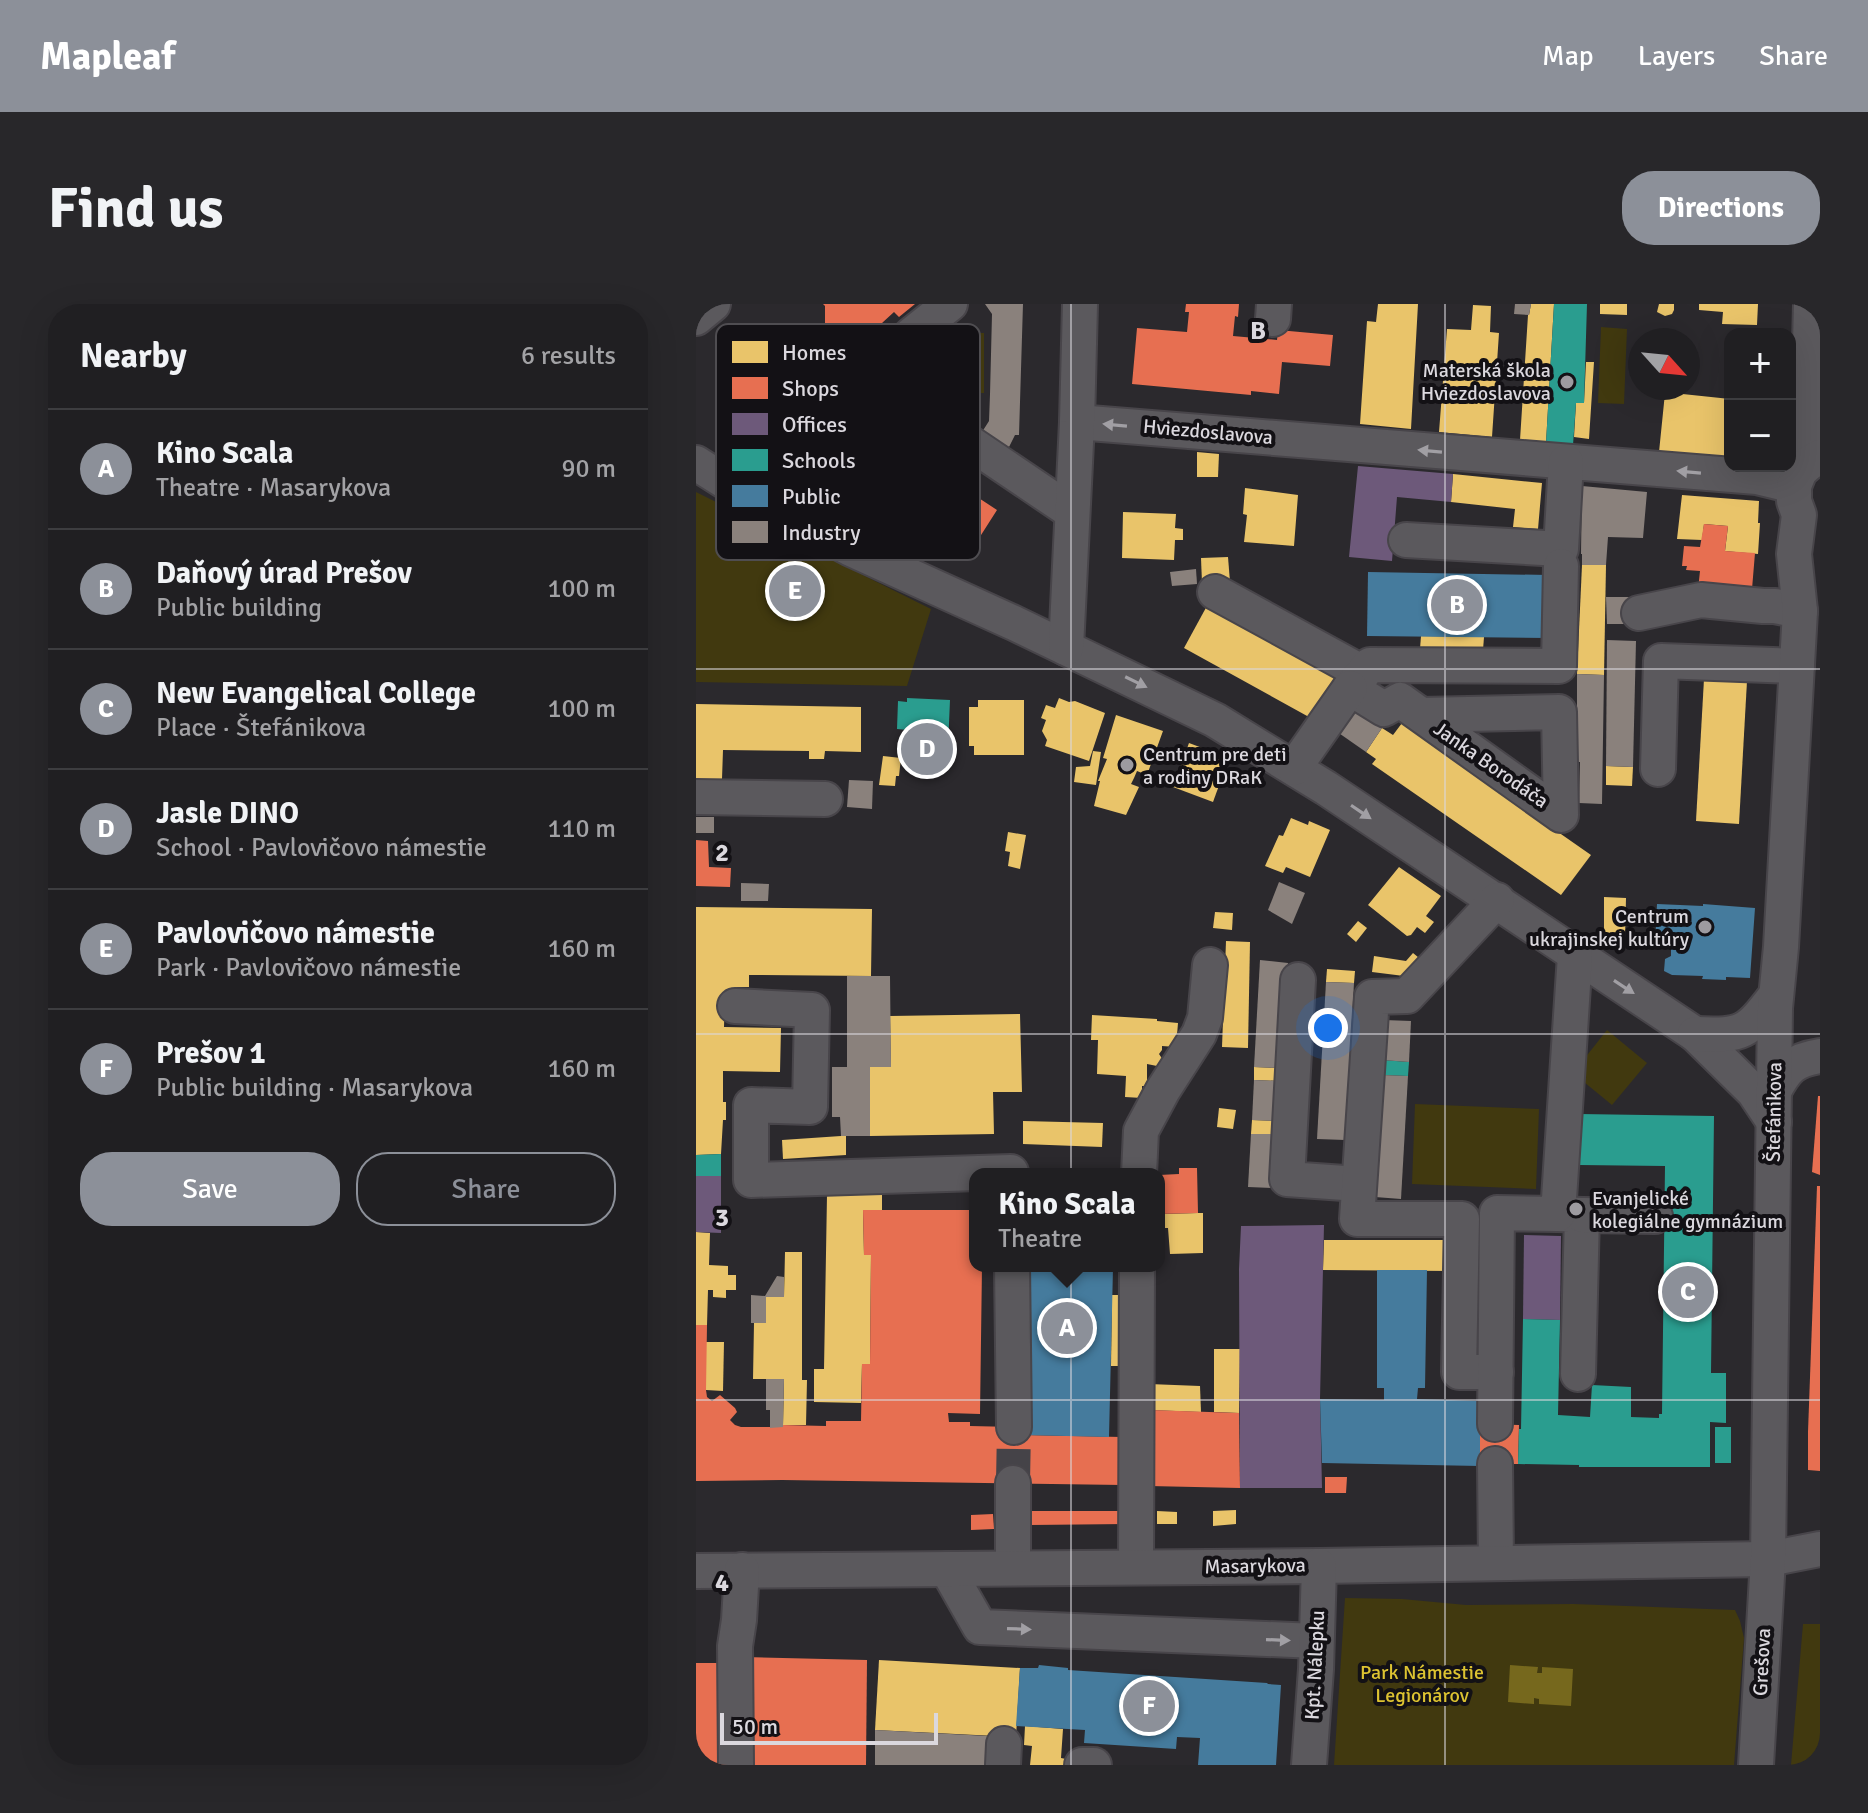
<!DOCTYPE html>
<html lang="en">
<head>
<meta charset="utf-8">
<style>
  body { margin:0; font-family:Signika,sans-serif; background:#28272a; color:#f1f3f6 }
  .controls { position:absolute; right:24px; top:24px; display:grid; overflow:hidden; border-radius:16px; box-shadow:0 8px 32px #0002 }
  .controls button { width:72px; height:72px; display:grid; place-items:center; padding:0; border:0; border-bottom:2px solid #3d3d40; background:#201f22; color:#f1f3f6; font:40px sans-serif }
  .compass { position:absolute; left:932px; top:24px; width:72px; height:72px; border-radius:50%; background:#201f22; box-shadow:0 8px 32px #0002; rotate:117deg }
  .scale { position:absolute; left:24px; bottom:20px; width:218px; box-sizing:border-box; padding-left:8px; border:4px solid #dbd8de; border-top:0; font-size:22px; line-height:28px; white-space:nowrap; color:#dbd8de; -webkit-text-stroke:6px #131115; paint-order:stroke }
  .you { position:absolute; left:632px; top:724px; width:28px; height:28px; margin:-20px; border:6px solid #fff; border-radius:50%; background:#1a73e8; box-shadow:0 0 0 12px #1a73e833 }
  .badge { display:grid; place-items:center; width:52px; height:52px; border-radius:50%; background:#8c9099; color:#fff; font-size:26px; font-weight:700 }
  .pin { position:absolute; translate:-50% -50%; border:4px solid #fff; box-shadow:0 2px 8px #0006 }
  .popup { position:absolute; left:273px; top:864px; width:196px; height:104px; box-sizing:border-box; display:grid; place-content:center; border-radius:16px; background:#201f22; filter:drop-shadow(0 2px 6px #0005); font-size:26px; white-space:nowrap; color:#a2a2a5 }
  .popup b { font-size:30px; color:#f1f3f6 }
  .popup::after { content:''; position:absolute; left:50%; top:100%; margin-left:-16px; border:16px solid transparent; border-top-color:#201f22 }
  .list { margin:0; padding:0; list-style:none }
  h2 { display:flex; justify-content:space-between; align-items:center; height:104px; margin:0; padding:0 32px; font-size:34px }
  h2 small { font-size:26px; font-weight:400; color:#a2a2a5 }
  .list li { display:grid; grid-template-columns:52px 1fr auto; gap:24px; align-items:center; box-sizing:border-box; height:120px; padding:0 32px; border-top:2px solid #3d3d40 }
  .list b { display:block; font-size:30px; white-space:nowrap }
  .list p { margin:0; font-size:26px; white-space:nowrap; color:#a2a2a5 }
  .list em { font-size:26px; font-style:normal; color:#a2a2a5 }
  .actions { display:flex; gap:16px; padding:24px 32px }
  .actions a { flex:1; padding:18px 0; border:2px solid #8c9099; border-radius:32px; text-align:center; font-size:28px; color:#8c9099 }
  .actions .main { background:#8c9099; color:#fff }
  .map { position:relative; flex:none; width:1124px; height:1461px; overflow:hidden; border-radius:32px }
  header { display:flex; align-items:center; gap:48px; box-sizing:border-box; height:112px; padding:0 40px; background:#8c9099; color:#fff }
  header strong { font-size:38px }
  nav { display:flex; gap:44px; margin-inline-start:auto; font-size:28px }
  .intro { display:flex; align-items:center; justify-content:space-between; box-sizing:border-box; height:192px; padding:0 48px }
  h1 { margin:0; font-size:56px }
  .button { padding:20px 36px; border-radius:32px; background:#8c9099; color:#fff; font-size:28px; font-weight:700 }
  main { display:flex; gap:48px; padding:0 48px }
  aside { flex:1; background:#201f22; border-radius:32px; box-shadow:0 8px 32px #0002 }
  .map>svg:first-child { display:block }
  .green { fill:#41390f }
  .water { fill:#76681d }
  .homes { fill:#e9c46a }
  .shops { fill:#e76f51 }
  .offices { fill:#6d597a }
  .schools { fill:#2a9d8f }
  .public { fill:#457b9d }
  .industry { fill:#8a817c }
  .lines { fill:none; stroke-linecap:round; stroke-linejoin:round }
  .minor-tunnel { stroke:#454348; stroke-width:34; stroke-dasharray:34 17; stroke-linecap:butt }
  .minor-casing { stroke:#48454a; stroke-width:38 }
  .minor { stroke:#5b595d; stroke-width:34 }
  .oneway { fill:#a19fa4 }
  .grid { fill:none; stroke:#dbd8de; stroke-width:2; stroke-opacity:0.55 }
  .poi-dot { fill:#9d9ba0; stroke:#131115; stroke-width:3 }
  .labels { text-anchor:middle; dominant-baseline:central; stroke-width:8; stroke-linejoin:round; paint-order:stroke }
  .poi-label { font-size:20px; fill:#dbd8de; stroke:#131115; text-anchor:end }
  .street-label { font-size:20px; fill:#dbd8de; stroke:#131115 }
  .park-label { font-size:20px; fill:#ddc331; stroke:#131115 }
  .key { fill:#131115; stroke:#4f4d51; stroke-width:2 }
  .key-label { font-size:22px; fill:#dbd8de }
  .grid-label { font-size:26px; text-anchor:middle; font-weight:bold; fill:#dbd8de; stroke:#131115; stroke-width:8; stroke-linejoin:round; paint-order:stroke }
</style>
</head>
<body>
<header>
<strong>Mapleaf</strong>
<nav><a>Map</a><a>Layers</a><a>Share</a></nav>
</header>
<div class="intro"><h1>Find us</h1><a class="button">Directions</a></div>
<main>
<aside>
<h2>Nearby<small>6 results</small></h2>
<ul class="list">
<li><span class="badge">A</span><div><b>Kino Scala</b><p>Theatre · Masarykova</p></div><em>90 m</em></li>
<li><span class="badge">B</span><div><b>Daňový úrad Prešov</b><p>Public building</p></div><em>100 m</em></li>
<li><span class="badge">C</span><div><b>New Evangelical College</b><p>Place · Štefánikova</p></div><em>100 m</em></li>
<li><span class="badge">D</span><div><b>Jasle DINO</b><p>School · Pavlovičovo námestie</p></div><em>110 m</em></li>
<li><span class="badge">E</span><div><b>Pavlovičovo námestie</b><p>Park · Pavlovičovo námestie</p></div><em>160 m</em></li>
<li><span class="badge">F</span><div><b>Prešov 1</b><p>Public building · Masarykova</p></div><em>160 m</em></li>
</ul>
<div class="actions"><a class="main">Save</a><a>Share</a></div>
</aside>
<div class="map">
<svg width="1124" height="1461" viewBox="0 0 1124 1461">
  <rect width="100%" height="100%" fill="#2b292d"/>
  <g class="green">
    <path d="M905,23L931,25L928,100L902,99Z"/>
    <rect x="259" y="29" width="29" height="60"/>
    <path d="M0,188L235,305L211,382L0,378Z"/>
    <path d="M911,726L951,759L916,801L877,769Z"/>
    <path d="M719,800L843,805L840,885L716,880Z"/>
    <path d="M649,1294L706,1295L770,1301L877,1300L1039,1306L1044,1317L1048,1334L1038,1461H638Z"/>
    <path d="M1107,1320H1124V1461H1095Z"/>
  </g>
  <path class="water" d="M814,1361L842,1363L841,1369H846V1363L877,1365L875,1402L843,1400V1395L838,1394V1400L812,1398Z"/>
  <g class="homes">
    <path d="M682,0H722L715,125L664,120L671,17L680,18Z"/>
    <path d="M835,0H858L850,139L824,136L832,11H833Z"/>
    <path d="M904,0H931V11L904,10Z"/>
    <path d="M963,0H978V6L976,10L969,12L961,8Z"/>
    <path d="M1003,0H1062L1061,21L1026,20L1027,8L1003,6Z"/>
    <path d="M777,1L795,2L794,28L803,29L796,133L743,128L751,25L775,26Z"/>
    <path d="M890,58H898L893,135L878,133L880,99H888Z"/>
    <path d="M974,84H977V89L1034,95V155L963,148L969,89Z"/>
    <path d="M501,148L523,150L522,173H501Z"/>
    <path d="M757,170L846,179L842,225L817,223L819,205L755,198Z"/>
    <path d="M549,184L602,191L598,242L548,238L551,211L547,210Z"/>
    <path d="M986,191L1063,197L1062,219H1064L1062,250L1029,247L1032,222L1008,220L1006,236L981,235Z"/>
    <path d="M427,208L480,210L479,224L487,225V236H479L478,256L426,254Z"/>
    <path d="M532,253L534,278L506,279L505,254Z"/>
    <path d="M886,261H910L908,371L881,370Z"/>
    <path d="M512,300L646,374L622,418L488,344Z"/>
    <path d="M725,332L788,333L787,346L724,345Z"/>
    <path d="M1008,375L1051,377L1043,520L1000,517Z"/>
    <path d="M363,394L373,398L379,397L409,409L393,457L349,442L351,436L346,427L350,416L345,414L350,401L359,404Z"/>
    <path d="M282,396H328V451H278V442H273V403H282Z"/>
    <path d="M0,400L165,403V448L129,447L128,455H113V447L27,446L26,475H0Z"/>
    <path d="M420,411L467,427L451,471L441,467L438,474L435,480L443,483L430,511L398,502L404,477H402L411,455L407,454Z"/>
    <path d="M706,419L895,551L865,591L676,460L680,455L670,448L686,424L697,431Z"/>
    <path d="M493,439L533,454L517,498L477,483Z"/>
    <path d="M397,447L405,448L400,481L378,478L380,463L394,462Z"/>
    <path d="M187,452L205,454L203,472H200L199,482L183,481Z"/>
    <path d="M910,462L937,463L936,482L910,481Z"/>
    <path d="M595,514L612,521L613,517L634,526L614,573L590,563L587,569L569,562L583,531L587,532Z"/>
    <path d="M312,528L330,531L324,565L312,562L314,548L309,547Z"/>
    <path d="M703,563L745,592L730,612L738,618L729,629L721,623L715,631L711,632L672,601Z"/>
    <path d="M908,593L930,594L929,634H908Z"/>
    <path d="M0,603L176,605L175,672L53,671V683H41V687L29,686L28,723L85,724L84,768L27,767V798H30V816H27L25,850L0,851Z"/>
    <path d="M519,608L537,609L536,626L517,624Z"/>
    <path d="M662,617L671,624L660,638L651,630Z"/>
    <path d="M530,637L554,638L552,744L526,743Z"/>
    <path d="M717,649L728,658L716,673L676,668L678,652L710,657Z"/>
    <path d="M631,665L659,667L658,679L630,678Z"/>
    <path d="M324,710L326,788H297L298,830L174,832V763H195L194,712Z"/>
    <path d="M396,711L461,715V717L482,719L480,743L466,742V746L463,750L467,756L465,761L461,762L451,760V782H446V794L429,793L430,772L401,770L402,736H395Z"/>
    <path d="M558,763L586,764L585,777L558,776Z"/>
    <path d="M523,804L540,806L537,825L521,823Z"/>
    <path d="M556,816L583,817L582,830H555Z"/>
    <path d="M327,817L407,819L406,843L327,840Z"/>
    <path d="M145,832H150V851L87,855L86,836Z"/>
    <path d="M145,883H186V906H167L168,951H175L174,1060H166L165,1099L118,1098V1065H128L131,891H145Z"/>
    <path d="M502,909H507V949L474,950L472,924H467V910Z"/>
    <path d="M0,928L14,929L13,961L32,962V971H40V986H30V994L17,993V986H12L11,1021H0Z"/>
    <path d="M628,936H755V967L627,966Z"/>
    <path d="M89,948H106V1076H111L110,1121H87L88,1075H57L58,1019H70V993H88Z"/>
    <path d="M416,991H434V1062H415Z"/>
    <path d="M10,1038H28L27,1087L10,1086Z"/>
    <path d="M518,1045H544L543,1109L518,1108Z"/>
    <path d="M453,1080L504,1082L505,1108L454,1106Z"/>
    <path d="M540,1206V1220L517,1222V1207Z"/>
    <path d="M461,1207L481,1208V1220H461Z"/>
    <path d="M183,1356L324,1364L320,1433L179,1426Z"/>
    <path d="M329,1422L367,1425L365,1454L370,1455V1461H334L336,1442L328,1441Z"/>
  </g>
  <g class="shops">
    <path d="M127,0H219L203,13L198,8L186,19L187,128L196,133L201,124L272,167L263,181L301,206L271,253L229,225L238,211L173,170L163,186L119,158L129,142V2Z"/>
    <path d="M490,0H543L542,13L539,12L537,32L581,36L582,26L637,31L634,62L586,58L583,90L555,87V91L436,80L441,24L491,28L493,8H489Z"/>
    <path d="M1008,220L1032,222L1029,247L1059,249L1056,285L1002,286L1004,267L990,266L991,262H986L988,242L1004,243Z"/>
    <path d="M0,536L12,537L13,563L35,564L34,583L0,582Z"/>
    <path d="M1122,792H1124V871L1116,868Z"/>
    <path d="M483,864H501L502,909L463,910V871L483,870Z"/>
    <path d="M1121,882H1124V1167L1112,1166V1128Z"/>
    <path d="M167,906H279V962H286L284,1110L252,1109L253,1118H274V1122L318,1123L327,1131L426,1133L427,1181L86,1176L0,1177V1021H11L10,1086L11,1093L16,1097L24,1091L39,1104L41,1108L34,1116L39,1121L45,1123H87V1121L130,1122V1117H165L166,1060H174L175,951H168Z"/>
    <path d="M454,1106L543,1109L544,1184L453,1182Z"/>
    <path d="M784,1120L823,1121L822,1160H784Z"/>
    <path d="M629,1173H651L650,1189H629Z"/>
    <path d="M334,1207H431V1220L334,1221Z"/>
    <path d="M297,1210L298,1225L275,1226V1211Z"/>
    <path d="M48,1353L171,1356L170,1461H48Z"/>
    <rect x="0" y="1359" width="32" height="102"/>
  </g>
  <g class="offices">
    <path d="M662,162L757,170L755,198L701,193L696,257L653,253Z"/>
    <path d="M0,872H25V929L0,928Z"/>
    <path d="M628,921L624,1095L626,1184H544L543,965L545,922Z"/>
    <path d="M828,931L865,932L864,1016L827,1015Z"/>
  </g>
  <g class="schools">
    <path d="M858,0H891L888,99H880L877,141L850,139Z"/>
    <path d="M211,394L254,396L251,466L210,464L212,426L201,425L202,397L211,398Z"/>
    <path d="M686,756L713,758L712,772L686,771Z"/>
    <path d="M883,810L1018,812L1015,1069H1030V1119L1014,1118V1163H883V1161L822,1160L823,1125H825L827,1015L864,1016L862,1111L894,1113L896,1081L935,1083V1113L963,1114V1110H966L969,862L883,861Z"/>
    <path d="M25,850V872H0V851Z"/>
    <rect x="1019" y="1123" width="16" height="36"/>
  </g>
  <g class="public">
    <path d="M672,268L852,271L851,334L671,332Z"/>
    <path d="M961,600L1007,602V600L1059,604L1054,674L1030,673V676L1006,675L1007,672L976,671L968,667L969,655L975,652V642L959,641Z"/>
    <path d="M326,962H349L370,967L392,966L402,962L417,964L413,1133L327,1131Z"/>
    <path d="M681,966H731L729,1084H722L721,1095L784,1097V1162L626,1159L624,1095L688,1096V1084H681Z"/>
    <path d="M343,1361L372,1364V1366L571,1379L572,1380L585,1381L580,1461H502L504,1434L481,1433L480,1445L388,1439L389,1426L320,1422L324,1364H342Z"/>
  </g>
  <g class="industry">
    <path d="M289,0H327L323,131H319L313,143L286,128L293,117L294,90L296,10Z"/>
    <path d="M819,0H835L833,11L818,10Z"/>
    <path d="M886,182L951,188L947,234L912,233L910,261H886V250H885Z"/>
    <path d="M500,265L501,280L476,282L474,268Z"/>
    <path d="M910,293H933V320H911Z"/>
    <path d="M911,336L940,337L937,463L910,462Z"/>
    <path d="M881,370L908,371L906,500L883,499L884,458H881Z"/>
    <path d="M654,402L686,424L670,448L637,425Z"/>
    <path d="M153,476L177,477L176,505L151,503Z"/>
    <rect x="0" y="513" width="18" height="16"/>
    <path d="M583,578L609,589L596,620L572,606Z"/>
    <path d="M45,579L73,580L72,597H45Z"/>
    <path d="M564,656L592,659L586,764L558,763Z"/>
    <path d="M151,672H194L195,763H174V832H145L144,813H136V763H151Z"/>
    <path d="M630,678L658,679L649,836L621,835Z"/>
    <path d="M688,716L715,717L713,758L686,756Z"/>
    <path d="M686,771L712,772L705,895L679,893Z"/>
    <path d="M558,776L585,777L583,817L556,816Z"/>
    <path d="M555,830H582L579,884L552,883Z"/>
    <path d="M81,972L88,973V993H70V1019H55V991L69,992Z"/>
    <path d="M70,1075H88L87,1123L74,1124V1106H70Z"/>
    <path d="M179,1426L292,1432L290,1461H179Z"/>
  </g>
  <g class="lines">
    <path class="minor-tunnel" d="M317,1179L318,1123"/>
    <g class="minor-casing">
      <g id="minor">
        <path d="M254,0L215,31L216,100L376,208"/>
        <path d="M0,14L17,0"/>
        <path d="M577,15L578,0"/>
        <path d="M381,118L1061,173L1098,182"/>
        <path d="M0,159L33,180L155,245L318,319L519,416L630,484L999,730L1058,788L1078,818"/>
        <path d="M1113,159L1108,115L1113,81L1115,0"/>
        <path d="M710,236L865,245L870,158"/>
        <path d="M519,288L667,369"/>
        <path d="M943,309L1005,296L1067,302H1079L1104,307"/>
        <path d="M370,344L381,118L384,0"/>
        <path d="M725,411L863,408L865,511L704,396L688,405L654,384L674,361L863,362L865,262"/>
        <path d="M598,464L654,384"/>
        <path d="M962,465L965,357L1101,362"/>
        <path d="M0,493L129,495"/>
        <path d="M602,676L591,875L663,880"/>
        <path d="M39,702L116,706L114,803L55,801V876L315,868V870"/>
        <path d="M999,730C1048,732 1051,729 1080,691"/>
        <path d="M1078,787C1090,765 1097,756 1124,752"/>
        <path d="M443,870L445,827L467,786L503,730L509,714L514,661"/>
        <path d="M862,910L886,911L882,1070"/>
        <path d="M886,911L959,912"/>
        <path d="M316,962L318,1123"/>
        <path d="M800,1068H763L766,915H661L676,693L711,692L801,596"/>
        <path d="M799,1120L801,909L862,910L879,651"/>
        <path d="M799,1160L800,1259"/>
        <path d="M317,1179V1264"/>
        <path d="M440,1263L441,962"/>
        <path d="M251,1265L284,1323L620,1337"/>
        <path d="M0,1267L623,1262L1072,1255L1124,1245"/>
        <path d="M40,1461L39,1342L43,1316L46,1266"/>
        <path d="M307,1461L308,1440"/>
        <path d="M386,1461H398"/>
        <path d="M613,1461L620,1365L623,1262"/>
        <path d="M1060,1461L1072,1255L1079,704L1085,643L1104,307L1098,250L1103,211L1098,197V182L1104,167L1113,159L1124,153"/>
      </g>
    </g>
    <use href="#minor" class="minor"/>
  </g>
  <defs><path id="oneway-solid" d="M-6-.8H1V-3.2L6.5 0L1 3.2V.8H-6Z" transform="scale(2)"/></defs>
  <g class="oneway">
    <use href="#oneway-solid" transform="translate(419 121) rotate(-175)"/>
    <use href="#oneway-solid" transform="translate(734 147) rotate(-175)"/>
    <use href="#oneway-solid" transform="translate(993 168) rotate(-175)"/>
    <use href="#oneway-solid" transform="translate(440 378) rotate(26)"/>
    <use href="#oneway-solid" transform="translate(665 508) rotate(34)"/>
    <use href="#oneway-solid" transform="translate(928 683) rotate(33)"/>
    <use href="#oneway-solid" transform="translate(323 1325) rotate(2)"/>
    <use href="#oneway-solid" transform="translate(582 1336) rotate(2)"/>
  </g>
  <path class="grid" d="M375,0V1461M749,0V1461M0,365H1124M0,730H1124M0,1096H1124"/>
  <g class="poi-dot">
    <circle cx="871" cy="78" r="8"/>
    <circle cx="431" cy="461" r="8"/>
    <circle cx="1009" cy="623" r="8"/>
    <circle cx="880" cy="905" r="8"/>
  </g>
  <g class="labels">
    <g class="poi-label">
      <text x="855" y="66">Materská škola<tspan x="855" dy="23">Hviezdoslavova</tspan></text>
      <text x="447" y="450" text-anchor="start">Centrum pre deti<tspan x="447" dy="23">a rodiny DRaK</tspan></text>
      <text x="993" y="612">Centrum<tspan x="993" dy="23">ukrajinskej kultúry</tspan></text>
      <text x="896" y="894" text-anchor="start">Evanjelické<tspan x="896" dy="23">kolegiálne gymnázium</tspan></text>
    </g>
    <g class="street-label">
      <text transform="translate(512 128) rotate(5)">Hviezdoslavova</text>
      <text transform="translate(795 461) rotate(35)">Janka Borodáča</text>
      <text transform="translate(1078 808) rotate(-89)">Štefánikova</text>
      <text transform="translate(559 1262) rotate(-1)">Masarykova</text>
      <text transform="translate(1066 1358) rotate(-87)">Grešova</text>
      <text transform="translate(619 1361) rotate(-87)">Kpt. Nálepku</text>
    </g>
    <g class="park-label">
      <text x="726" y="1368">Park Námestie<tspan x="726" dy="23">Legionárov</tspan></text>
    </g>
  </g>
  <rect x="20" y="20" width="264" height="236" rx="12" class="key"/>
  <rect x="36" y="37" width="36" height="22" fill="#e9c46a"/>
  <rect x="36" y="73" width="36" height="22" fill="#e76f51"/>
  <rect x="36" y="109" width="36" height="22" fill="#6d597a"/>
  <rect x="36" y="145" width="36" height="22" fill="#2a9d8f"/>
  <rect x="36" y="181" width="36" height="22" fill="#457b9d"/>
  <rect x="36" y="217" width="36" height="22" fill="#8a817c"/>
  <g class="key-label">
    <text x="86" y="56">Homes</text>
    <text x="86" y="92">Shops</text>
    <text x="86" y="128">Offices</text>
    <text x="86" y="164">Schools</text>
    <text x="86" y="200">Public</text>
    <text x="86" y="236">Industry</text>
  </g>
  <g class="grid-label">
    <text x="562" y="35">B</text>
    <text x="26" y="557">2</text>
    <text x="26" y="922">3</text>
    <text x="26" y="1287">4</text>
  </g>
</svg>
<div class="controls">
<button>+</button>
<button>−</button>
</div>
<svg class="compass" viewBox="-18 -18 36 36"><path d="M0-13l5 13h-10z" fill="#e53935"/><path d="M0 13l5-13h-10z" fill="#a2a2a5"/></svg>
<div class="scale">50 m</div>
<div class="you"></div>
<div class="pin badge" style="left:371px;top:1024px">A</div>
<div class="popup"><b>Kino Scala</b>Theatre</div>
<div class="pin badge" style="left:761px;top:301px">B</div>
<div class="pin badge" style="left:992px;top:988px">C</div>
<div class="pin badge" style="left:231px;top:445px">D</div>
<div class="pin badge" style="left:99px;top:287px">E</div>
<div class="pin badge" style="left:453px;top:1402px">F</div>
</div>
</main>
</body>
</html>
